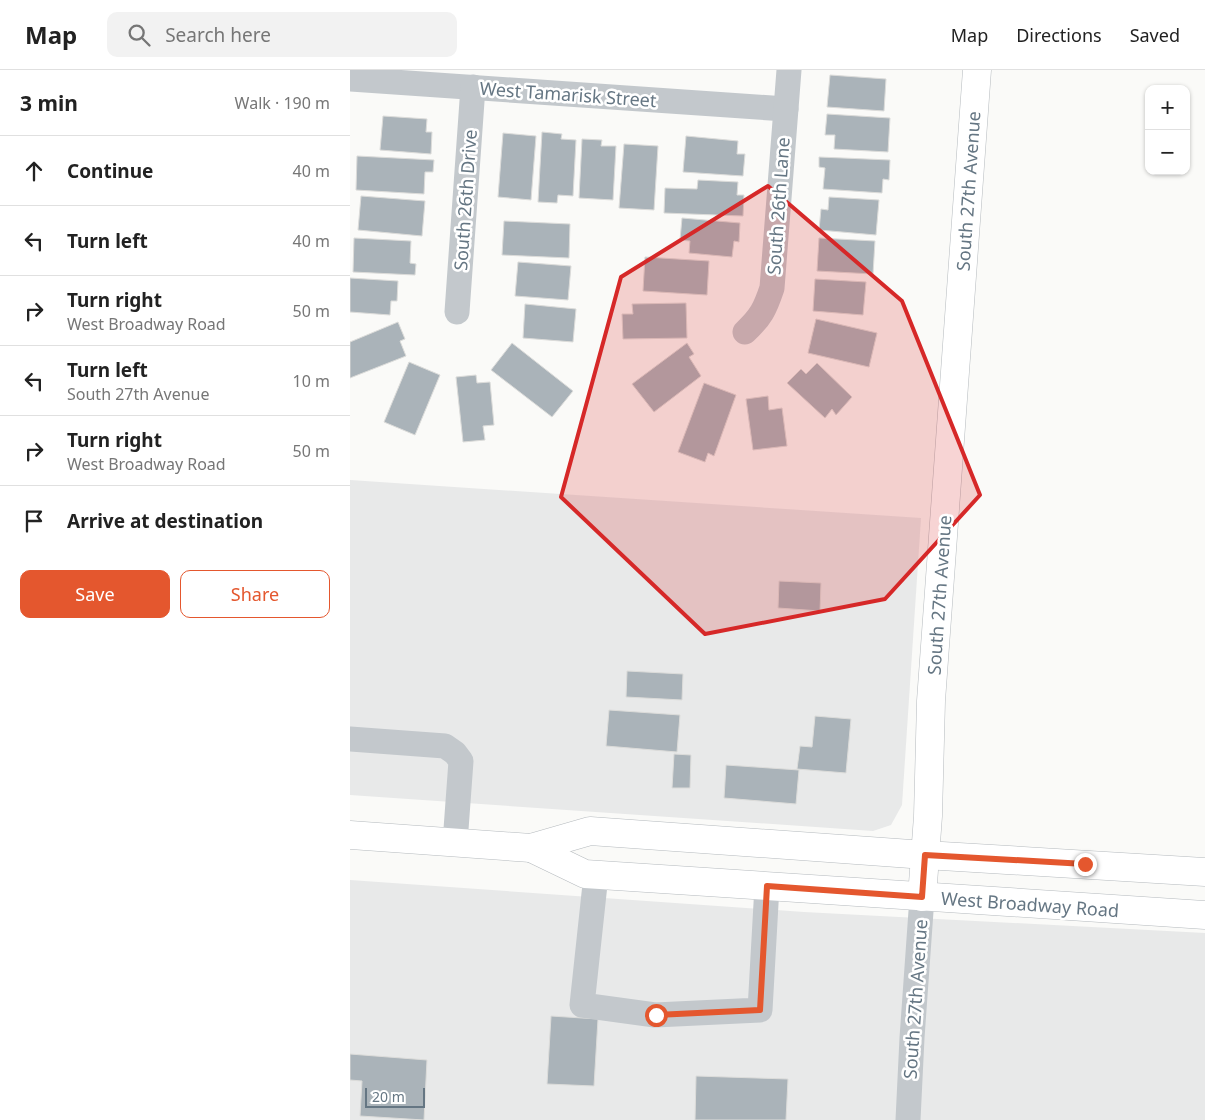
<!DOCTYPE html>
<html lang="en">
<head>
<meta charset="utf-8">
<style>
  body { margin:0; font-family:"Noto Sans",sans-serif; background:#f2f2f2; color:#222 }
  .controls { position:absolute; right:15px; top:15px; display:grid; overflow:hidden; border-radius:10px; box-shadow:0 1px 4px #0004 }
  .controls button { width:45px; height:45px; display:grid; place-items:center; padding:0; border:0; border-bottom:1px solid #e0e0e0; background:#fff; color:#222; font:25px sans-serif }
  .scale { position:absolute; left:15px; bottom:12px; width:60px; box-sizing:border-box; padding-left:5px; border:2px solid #657683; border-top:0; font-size:14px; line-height:18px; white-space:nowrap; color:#657683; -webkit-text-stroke:4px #fff; paint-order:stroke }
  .stop { position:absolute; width:15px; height:15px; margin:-11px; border:4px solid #e4572e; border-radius:50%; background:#fff }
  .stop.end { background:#e4572e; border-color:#fff; box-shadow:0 1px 5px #0008 }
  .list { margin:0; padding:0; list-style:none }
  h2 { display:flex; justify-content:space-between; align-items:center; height:65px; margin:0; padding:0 20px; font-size:21px }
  h2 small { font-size:16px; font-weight:400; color:#767676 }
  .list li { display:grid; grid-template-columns:32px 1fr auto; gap:15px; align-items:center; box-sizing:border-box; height:70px; padding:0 20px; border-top:1px solid #e0e0e0 }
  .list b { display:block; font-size:19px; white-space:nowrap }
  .list p { margin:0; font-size:16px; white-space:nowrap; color:#767676 }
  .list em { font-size:16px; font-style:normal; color:#767676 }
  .actions { display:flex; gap:10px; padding:15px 20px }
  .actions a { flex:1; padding:11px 0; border:1px solid #e4572e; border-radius:10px; text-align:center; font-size:18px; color:#e4572e }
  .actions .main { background:#e4572e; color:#fff }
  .icon { flex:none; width:28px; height:28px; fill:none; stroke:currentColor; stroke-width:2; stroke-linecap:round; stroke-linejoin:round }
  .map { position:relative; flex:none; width:855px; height:1050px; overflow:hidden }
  header { display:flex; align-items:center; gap:30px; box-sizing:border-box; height:70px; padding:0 25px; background:#fff; border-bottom:1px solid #e0e0e0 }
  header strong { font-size:24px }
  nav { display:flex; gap:28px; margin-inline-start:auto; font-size:18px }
  .search { width:350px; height:45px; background:#f2f2f2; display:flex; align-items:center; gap:12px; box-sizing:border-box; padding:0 18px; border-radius:10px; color:#767676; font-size:19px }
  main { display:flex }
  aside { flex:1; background:#fff }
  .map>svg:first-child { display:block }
  .built { fill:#e8e9e9 }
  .building { fill:#aab3b9; stroke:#dcdcda }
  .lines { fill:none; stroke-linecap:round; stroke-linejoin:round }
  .major-casing { stroke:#b5babe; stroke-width:29 }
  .minor { stroke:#c3c8cc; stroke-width:25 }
  .major { stroke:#fff; stroke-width:28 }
  .route { stroke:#e4572e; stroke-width:6 }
  .marked { fill:#d62828; fill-opacity:0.2; stroke:#d62828; stroke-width:4; stroke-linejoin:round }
  .labels { text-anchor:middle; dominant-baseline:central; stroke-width:5; stroke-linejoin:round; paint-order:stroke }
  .street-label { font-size:18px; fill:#657683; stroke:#fff }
</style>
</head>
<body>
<header>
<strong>Map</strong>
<div class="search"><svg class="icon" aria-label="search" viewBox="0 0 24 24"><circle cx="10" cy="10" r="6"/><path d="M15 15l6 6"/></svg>Search here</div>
<nav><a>Map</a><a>Directions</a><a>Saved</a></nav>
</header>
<main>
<aside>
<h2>3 min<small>Walk · 190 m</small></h2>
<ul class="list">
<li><svg class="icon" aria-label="ahead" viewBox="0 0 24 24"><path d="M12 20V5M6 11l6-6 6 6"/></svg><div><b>Continue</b></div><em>40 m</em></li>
<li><svg class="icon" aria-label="left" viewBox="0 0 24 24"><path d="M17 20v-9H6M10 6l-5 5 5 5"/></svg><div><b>Turn left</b></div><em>40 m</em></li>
<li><svg class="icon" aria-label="right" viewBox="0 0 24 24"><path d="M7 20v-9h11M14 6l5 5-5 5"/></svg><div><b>Turn right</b><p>West Broadway Road</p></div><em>50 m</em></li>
<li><svg class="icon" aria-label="left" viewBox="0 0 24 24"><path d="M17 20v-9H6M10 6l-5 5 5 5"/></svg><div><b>Turn left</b><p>South 27th Avenue</p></div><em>10 m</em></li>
<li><svg class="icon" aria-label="right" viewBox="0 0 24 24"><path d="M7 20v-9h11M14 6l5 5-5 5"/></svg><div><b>Turn right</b><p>West Broadway Road</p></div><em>50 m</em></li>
<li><svg class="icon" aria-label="arrive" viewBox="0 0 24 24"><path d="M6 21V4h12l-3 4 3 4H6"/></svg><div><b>Arrive at destination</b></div></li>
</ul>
<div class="actions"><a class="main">Save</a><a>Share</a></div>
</aside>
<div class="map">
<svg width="855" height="1050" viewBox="0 0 855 1050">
  <rect width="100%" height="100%" fill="#fafaf8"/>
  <g class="built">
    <path d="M0,410L571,448L552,735L541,755L523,761L0,725Z"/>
    <path d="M0,810L454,842L855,863V1050H0Z"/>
  </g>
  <g class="building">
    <path d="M480,5L536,9L534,41L477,37Z"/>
    <path d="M477,44L540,48L538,82L484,79L485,65H475Z"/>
    <path d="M33,46L77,49L76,62H82L81,84L30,80Z"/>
    <path d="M192,62L212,64L211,69L226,70L223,126L208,125L207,133L188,132Z"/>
    <path d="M153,63L186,66L181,130L148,127Z"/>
    <path d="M336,66L388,71L387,84H395L393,106L333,102Z"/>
    <path d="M232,69L252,70L251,76H266L263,130L229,128Z"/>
    <path d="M274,74L308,76L304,140L269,138Z"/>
    <path d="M7,86L84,90L83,102H75L74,124L6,120Z"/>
    <path d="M469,87L540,90L539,110L533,109L532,123L473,119L475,98L469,97Z"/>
    <path d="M348,110L388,112L387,125H394L393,146L314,143L315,118L347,119Z"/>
    <path d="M11,126L75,131L72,166L8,160Z"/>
    <path d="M479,127L529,130L526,165L469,160L471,139L478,140Z"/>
    <path d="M332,148L390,153L389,172L384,171L382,187L339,183L340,171L330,170Z"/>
    <path d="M154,151L220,154L219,188L152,185Z"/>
    <path d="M4,168L61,171L60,193L66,194L65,205L3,202Z"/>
    <path d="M469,168L525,171L523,204L467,201Z"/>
    <path d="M295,187L359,191L357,225L293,221Z"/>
    <path d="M168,192L221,196L218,230L165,226Z"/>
    <path d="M0,208L48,211L47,231H41L40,245L0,242Z"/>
    <path d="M465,209L516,212L513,245L463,241Z"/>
    <path d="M336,233L337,268L273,269L272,244H283L282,234Z"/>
    <path d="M175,234L226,239L223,272L173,268Z"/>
    <path d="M466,249L527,263L519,297L458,283Z"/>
    <path d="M48,252L55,269L50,271L56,286L0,308V272Z"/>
    <path d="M162,273L223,321L202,347L141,300Z"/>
    <path d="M337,273L344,284L339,287L351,306L304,342L282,314Z"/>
    <path d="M59,292L90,305L65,365L34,352Z"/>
    <path d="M467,293L502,327L486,345L482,339L475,348L437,313L451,299L456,304Z"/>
    <path d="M126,305L127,313L140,312L144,355L133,356L135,370L113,372L106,307Z"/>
    <path d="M354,313L386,325L364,386L358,383L355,392L328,382Z"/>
    <path d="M418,326L419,340L432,338L437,376L403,380L396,329Z"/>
    <path d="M429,511L471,513L470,541L428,538Z"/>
    <path d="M277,601L333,604L332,630L276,627Z"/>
    <path d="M259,640L330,645L327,682L256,676Z"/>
    <path d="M465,646L501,649L496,703L447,699L450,676L462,677Z"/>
    <path d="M324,684L341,685L340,718H322Z"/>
    <path d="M376,695L449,700L446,734L374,728Z"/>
    <path d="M201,946L248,949L244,1016L197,1014Z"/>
    <path d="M0,984L77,990L74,1050L10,1046L12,1011L0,1010Z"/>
    <path d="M346,1006L438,1009L436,1050H345Z"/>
  </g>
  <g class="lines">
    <g class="major-casing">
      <g id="major">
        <path d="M0,765L181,778L240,761L575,785L855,802"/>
        <path d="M181,778L235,804L855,845"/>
        <path d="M572,827L578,746L581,631L627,0"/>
      </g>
    </g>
    <g class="minor">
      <path d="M0,9L436,39"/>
      <path d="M107,242L123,17"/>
      <path d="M395,262C411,247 415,239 422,218L439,0"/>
      <path d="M0,669L95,676L105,683L111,691L105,773"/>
      <path d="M246,805L232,935L305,945L410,940L417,816"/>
      <path d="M558,1050L562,968L572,827"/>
    </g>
    <use href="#major" class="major"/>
  </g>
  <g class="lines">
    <path class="route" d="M306,945L410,940L417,816L572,827L575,785L735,794"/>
  </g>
  <path class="marked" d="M418,116L552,231L630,425L535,529L355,564L211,427L271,207Z"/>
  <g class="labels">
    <g class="street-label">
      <text transform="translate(218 24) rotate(4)">West Tamarisk Street</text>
      <text transform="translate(618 121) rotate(-86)">South 27th Avenue</text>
      <text transform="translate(115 130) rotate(-86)">South 26th Drive</text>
      <text transform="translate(428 136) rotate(-86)">South 26th Lane</text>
      <text transform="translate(589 525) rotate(-86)">South 27th Avenue</text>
      <text transform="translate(680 834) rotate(4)">West Broadway Road</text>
      <text transform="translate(565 929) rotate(-86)">South 27th Avenue</text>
    </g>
  </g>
</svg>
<div class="controls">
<button>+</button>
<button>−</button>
</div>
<div class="scale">20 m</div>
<div class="stop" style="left:306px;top:945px"></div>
<div class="stop end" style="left:735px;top:794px"></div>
</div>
</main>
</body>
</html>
